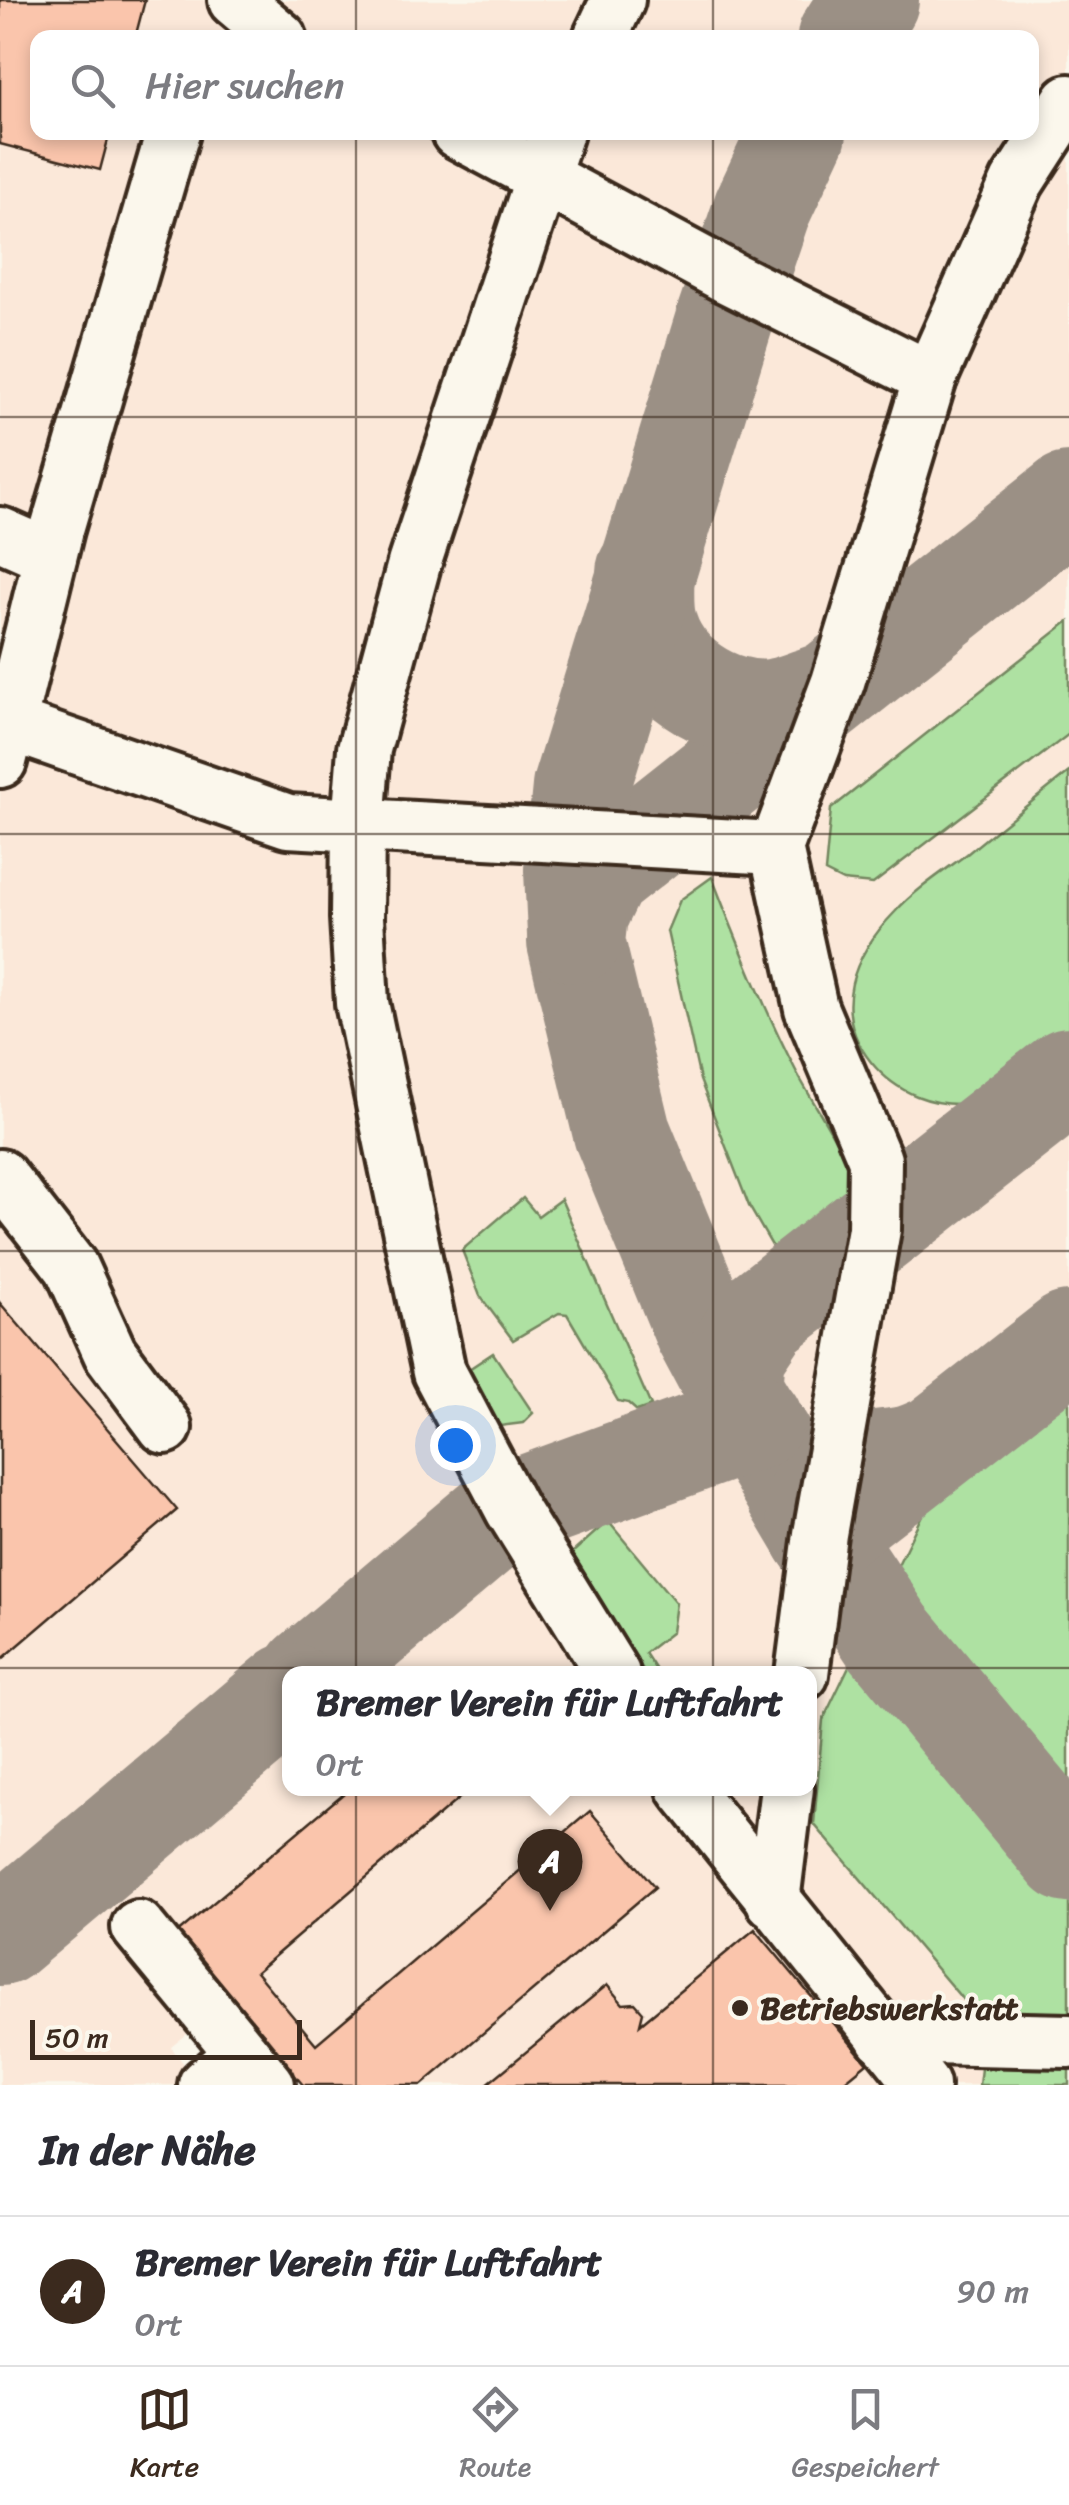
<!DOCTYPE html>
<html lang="de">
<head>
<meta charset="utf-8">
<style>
  body { margin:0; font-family:Sriracha,sans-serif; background:#f7f7f7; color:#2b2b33 }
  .scale { position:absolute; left:30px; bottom:25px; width:272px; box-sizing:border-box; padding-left:10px; border:5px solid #3b2a1e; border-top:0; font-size:28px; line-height:35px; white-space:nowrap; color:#3b2a1e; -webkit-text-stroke:8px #fbf7ec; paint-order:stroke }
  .you { position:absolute; left:455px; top:1445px; width:35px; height:35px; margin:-25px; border:8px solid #fff; border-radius:50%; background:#1a73e8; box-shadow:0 0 0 15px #1a73e833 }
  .badge { display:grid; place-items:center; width:65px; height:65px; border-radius:50%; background:#3b2a1e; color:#fff; font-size:32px; font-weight:700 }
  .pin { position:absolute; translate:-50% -82px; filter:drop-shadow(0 2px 5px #0008) }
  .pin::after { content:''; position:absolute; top:52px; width:35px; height:30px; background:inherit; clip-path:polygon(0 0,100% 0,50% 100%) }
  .popup { position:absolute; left:282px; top:1666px; width:535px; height:130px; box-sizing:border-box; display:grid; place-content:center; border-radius:20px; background:#fff; filter:drop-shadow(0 2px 8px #0005); font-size:32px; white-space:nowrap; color:#7c7c81 }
  .popup b { font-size:38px; color:#2b2b33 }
  .popup::after { content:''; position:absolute; left:50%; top:100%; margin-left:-20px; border:20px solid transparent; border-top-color:#fff }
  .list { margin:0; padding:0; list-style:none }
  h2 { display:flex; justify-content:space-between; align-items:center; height:130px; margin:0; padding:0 40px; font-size:42px }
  h2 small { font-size:32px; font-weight:400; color:#7c7c81 }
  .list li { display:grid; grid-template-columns:65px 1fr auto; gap:30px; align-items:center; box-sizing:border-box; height:150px; padding:0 40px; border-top:2px solid #e1e1e2 }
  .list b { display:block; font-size:38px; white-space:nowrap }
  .list p { margin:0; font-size:32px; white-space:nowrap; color:#7c7c81 }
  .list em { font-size:32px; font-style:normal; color:#7c7c81 }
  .icon { flex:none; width:55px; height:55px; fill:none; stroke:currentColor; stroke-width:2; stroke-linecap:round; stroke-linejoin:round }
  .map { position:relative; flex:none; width:1069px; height:2085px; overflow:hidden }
  .search { position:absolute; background:#fff; box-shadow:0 5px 15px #0003; left:30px; right:30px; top:30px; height:110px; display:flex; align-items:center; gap:25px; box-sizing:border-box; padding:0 35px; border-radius:20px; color:#7c7c81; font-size:38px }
  .sheet { height:280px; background:#fff }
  nav { display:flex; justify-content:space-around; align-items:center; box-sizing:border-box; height:140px; border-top:2px solid #e1e1e2; background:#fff; font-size:28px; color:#7c7c81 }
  nav a { display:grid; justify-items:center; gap:5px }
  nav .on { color:#3b2a1e }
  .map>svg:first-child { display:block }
  .built { fill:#fbe8d9; fill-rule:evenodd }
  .green { fill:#aee1a2; stroke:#748660; stroke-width:2.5 }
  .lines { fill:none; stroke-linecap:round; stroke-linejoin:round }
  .taxiway { stroke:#9b9085; stroke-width:98 }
  .building { fill:#fac5ac; stroke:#3b2a1e; stroke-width:2.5 }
  .minor-casing { stroke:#3b2a1e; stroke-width:60 }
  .minor { stroke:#fbf7ec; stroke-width:52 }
  .grid { fill:none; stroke:#3b2a1e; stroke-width:2.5; stroke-opacity:0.55 }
  .poi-dot { fill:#3b2a1e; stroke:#fbf7ec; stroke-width:4 }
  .labels { text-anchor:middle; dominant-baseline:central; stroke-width:8; stroke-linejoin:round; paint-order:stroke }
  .poi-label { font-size:32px; font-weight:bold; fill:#3b2a1e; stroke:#fbf7ec; text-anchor:start }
</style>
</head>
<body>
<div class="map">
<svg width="1069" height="2085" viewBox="0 0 1069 2085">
  <rect width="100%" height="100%" fill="#fbf7ec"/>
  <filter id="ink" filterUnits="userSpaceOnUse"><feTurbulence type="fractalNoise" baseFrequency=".01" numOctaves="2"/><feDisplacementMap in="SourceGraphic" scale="20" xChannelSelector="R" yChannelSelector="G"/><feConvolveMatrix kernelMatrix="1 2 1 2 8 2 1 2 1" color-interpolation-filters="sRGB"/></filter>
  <g filter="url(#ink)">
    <path class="built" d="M0,0H1069V2085H303L231,1999L171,2047L190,2072L189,2085H0ZM38,38H1032V132H38ZM290,1674H810V1788H290Z"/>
    <g class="green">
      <path d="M1069,621V734L873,884L843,881L825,872L831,809Z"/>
      <path d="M1069,772V1028L973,1103C934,1108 896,1093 871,1062C830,1011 853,955 895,912C915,890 943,872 967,854C1001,826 1035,799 1069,772Z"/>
      <path d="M712,877C737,942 763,1006 795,1069C816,1110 846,1148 857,1193L778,1256L749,1206L700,1080L667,931L680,900Z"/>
      <path d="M523,1198L538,1216L561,1199L651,1406L637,1411L628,1403L618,1401L567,1314L559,1313L513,1340L480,1296L462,1250Z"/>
      <path d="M493,1353L533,1413L523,1423L500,1426L486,1405L469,1369Z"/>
      <path d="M1069,1399V2085H979L986,2027L814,1824L823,1720L922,1515Z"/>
      <path d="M608,1521L676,1603L672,1632L645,1653L658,1673H645L572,1553Z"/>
    </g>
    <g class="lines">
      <g class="taxiway">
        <path d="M846,38L870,0"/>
        <path d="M1069,501L598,874L579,914L576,942L622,1133L703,1331L734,1389L820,1534L887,1635L1069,1854"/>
        <path d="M645,572C646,587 644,604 647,619C657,673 718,713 771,708C789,706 808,697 824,692"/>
        <path d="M576,934L573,870L581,787L726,315L762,209L798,132"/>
        <path d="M734,1389L737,1353L762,1316L1069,1076"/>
        <path d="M936,1444C926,1448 916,1453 906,1455C873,1461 820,1458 815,1503C814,1512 818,1524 820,1534C904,1470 986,1405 1069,1340"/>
        <path d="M312,1674L502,1513L754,1421"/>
        <path d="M0,1937L290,1692"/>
      </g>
    </g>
    <g class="building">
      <path d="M0,0H145L135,38H38V132H110L100,170L0,144Z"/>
      <path d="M0,1303L177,1510L0,1661Z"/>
      <path d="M350,1788H471L256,1972L316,2044L590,1811L655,1887L422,2085H303L176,1934Z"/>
      <path d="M755,1929L867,2063L840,2085H486L607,1985L623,2004L635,2003L643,2012L640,2024Z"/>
    </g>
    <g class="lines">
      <g class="minor-casing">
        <g id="minor">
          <path d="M235,0L280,38"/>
          <path d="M600,38L618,0"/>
          <path d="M458,132L728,277L930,378"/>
          <path d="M557,132L414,564L364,749L358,824L357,918L362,1003L439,1372L512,1510L613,1674"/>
          <path d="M0,534L50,556"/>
          <path d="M9,724L288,821L776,848"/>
          <path d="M0,761L57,529L173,132"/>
          <path d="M0,1176L71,1267L110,1353L165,1427"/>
          <path d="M802,1674L820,1534L874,1229L875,1160L811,1008L776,848L838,682L930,378L1017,182L1069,101"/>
          <path d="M684,1788L923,2085"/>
          <path d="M773,1901L787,1788"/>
          <path d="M138,1927L242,2053"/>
          <path d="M883,2037L1069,2041"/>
          <path d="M205,2085L242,2053L268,2085"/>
        </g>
      </g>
      <use href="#minor" class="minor"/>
    </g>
  </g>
  <path class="grid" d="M356,0V38M713,0V38M356,132V2085M713,132V2085M0,417H1069M0,834H1069M0,1251H1069M0,1668H1069"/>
  <circle class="poi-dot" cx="740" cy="2008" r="10"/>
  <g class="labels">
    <g class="poi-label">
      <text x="760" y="2008">Betriebswerkstatt</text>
    </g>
  </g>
</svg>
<div class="scale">50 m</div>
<div class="you"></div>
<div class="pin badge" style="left:550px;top:1911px">A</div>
<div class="popup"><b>Bremer Verein für Luftfahrt</b>Ort</div>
<div class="search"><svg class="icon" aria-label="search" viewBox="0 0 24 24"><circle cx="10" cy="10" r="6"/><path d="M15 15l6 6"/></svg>Hier suchen</div>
</div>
<section class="sheet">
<h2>In der Nähe<small></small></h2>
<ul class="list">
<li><span class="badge">A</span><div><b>Bremer Verein für Luftfahrt</b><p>Ort</p></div><em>90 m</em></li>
</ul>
</section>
<nav>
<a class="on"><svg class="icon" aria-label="map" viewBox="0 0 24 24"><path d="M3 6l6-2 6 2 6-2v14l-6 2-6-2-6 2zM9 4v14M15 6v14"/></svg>Karte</a>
<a><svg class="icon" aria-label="directions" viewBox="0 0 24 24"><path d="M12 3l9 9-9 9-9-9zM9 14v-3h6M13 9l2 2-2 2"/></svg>Route</a>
<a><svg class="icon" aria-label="saved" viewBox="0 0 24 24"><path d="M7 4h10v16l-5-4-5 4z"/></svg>Gespeichert</a>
</nav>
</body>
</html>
